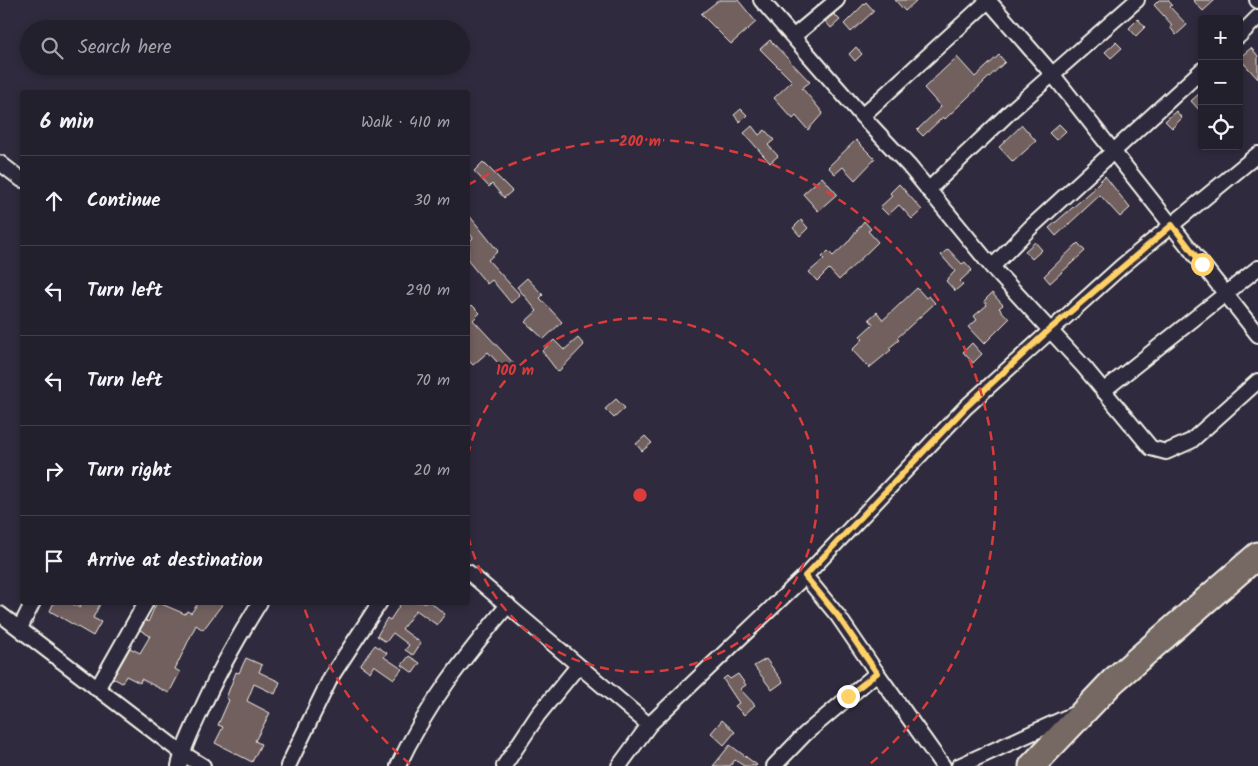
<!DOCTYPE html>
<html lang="en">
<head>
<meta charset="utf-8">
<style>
  body { margin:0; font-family:Kalam,sans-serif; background:#2f2d3a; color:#f1f3f6 }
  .controls { position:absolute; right:15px; top:15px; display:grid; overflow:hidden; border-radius:5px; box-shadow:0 2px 8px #0003 }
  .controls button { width:45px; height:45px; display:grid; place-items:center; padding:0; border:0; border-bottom:1px solid #403e4a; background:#23202e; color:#f1f3f6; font:25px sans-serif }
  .stop { position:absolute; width:15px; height:15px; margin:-11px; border:4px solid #ffd166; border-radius:50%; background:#fff }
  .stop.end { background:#ffd166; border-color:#fff; box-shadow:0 1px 5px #0008 }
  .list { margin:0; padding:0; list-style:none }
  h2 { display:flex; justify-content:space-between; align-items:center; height:65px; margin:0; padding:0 20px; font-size:21px }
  h2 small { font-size:16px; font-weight:400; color:#a3a3aa }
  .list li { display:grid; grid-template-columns:32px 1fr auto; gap:15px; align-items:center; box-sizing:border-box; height:90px; padding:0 20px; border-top:1px solid #403e4a }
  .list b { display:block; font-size:19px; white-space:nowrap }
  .list em { font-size:16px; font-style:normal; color:#a3a3aa }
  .icon { flex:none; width:28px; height:28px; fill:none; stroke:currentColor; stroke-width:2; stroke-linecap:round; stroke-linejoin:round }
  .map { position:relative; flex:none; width:1258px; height:766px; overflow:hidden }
  .search { position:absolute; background:#23202e; box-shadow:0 2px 8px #0003; left:20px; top:20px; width:450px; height:55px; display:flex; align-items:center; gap:12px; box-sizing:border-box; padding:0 18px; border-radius:28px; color:#a3a3aa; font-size:19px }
  .panel { position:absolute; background:#23202e; box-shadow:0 2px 8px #0003; left:20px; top:90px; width:450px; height:515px; border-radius:5px }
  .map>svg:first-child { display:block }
  .building { fill:#72615f; stroke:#f4f1e8 }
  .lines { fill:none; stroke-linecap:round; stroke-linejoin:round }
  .street-casing { stroke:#f4f1e8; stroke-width:18 }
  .highway-casing { stroke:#f4f1e8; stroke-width:29 }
  .street { stroke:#2f2a3d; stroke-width:14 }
  .highway { stroke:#766964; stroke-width:25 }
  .route { stroke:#ffd166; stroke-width:6 }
  .ring { fill:none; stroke:#d93c3b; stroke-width:2.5; stroke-dasharray:9 6 }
  .centre { fill:#d93c3b; stroke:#2f2a3d; stroke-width:2.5 }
  .ring-label { font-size:15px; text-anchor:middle; font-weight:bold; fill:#d93c3b; stroke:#2f2a3d; stroke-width:5; stroke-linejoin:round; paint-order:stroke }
</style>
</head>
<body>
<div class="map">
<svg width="1258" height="766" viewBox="0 0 1258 766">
  <rect width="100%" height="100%" fill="#2f2a3d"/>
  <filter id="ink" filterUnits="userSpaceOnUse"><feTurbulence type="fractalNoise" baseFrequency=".02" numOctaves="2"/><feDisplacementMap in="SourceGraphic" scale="10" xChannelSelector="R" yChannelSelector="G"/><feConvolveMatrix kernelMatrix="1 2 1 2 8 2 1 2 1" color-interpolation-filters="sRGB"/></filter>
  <g filter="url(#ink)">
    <g class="building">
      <path d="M719,0H738L756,22L731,44L701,14Z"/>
      <path d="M895,0H917L905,11Z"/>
      <path d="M1159,0H1168L1172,5L1170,7L1187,25L1176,35L1170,27L1172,25L1154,5Z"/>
      <path d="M1193,0H1215L1203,11Z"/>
      <path d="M866,2L874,11L851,32L844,24Z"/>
      <path d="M834,14L840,20L831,28L825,21Z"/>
      <path d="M1138,19L1145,27L1136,36L1129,28Z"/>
      <path d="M770,40L810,82L802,88L823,113L808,130L796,116L793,119L774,98L792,81L760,49Z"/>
      <path d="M1116,42L1122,48L1111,58L1105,52Z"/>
      <path d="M856,47L862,54L855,61L849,54Z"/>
      <path d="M1251,48L1258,56V79L1239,58Z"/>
      <path d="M999,55L1005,62L945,119L943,117L923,136L917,130L941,107L924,88L957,57L975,77Z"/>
      <path d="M1202,91V113L1191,101Z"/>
      <path d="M741,109L747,115L740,122L734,115Z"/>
      <path d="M1176,111L1182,118L1172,128L1165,121Z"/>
      <path d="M1059,124L1066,131L1056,140L1049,133Z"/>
      <path d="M1022,125L1036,141L1013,162L999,147Z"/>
      <path d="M752,126L759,135L765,130L774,140L768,145L778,156L770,163L744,133Z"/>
      <path d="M856,140L875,159L855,180L843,167L835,174L828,167Z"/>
      <path d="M483,162L512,191L504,198L492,184L489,187L474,171Z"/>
      <path d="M1105,176L1130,208L1120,217L1100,195L1056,236L1049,228L1094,189L1093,188Z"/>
      <path d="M822,177L837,194L818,211L803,194Z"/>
      <path d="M899,184L922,210L912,219L899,205L888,215L880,207L892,196L890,193Z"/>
      <path d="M468,214L498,251L488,260L520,295L511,303L492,280L487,284L468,261V243L473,238L468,231Z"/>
      <path d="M801,220L808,228L800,236L793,228Z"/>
      <path d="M864,221L871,229L868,231L878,242L839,280L829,269L817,281L809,272L824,259L822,257L828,251L833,256L847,243Z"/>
      <path d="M1035,242L1042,250L1032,259L1025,251Z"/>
      <path d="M1078,243L1085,251L1050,283L1044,276Z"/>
      <path d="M948,249L962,264L965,262L972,270L960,281L963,284L955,291L946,281L955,271L941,255Z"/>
      <path d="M527,278L543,295L540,298L562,322L544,339L525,322L537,311L517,287Z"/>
      <path d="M917,288L926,298L929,296L935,303L897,338L899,340L889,348L891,350L869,368L852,350L863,339L860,336L873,324L869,319L877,312L883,320Z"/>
      <path d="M992,293L1003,305L999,308L1009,319L984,344L968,327L977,320L974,316L987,305L984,301Z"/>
      <path d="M472,305L480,313L473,320L517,367L509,375L488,352L473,365L468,360V309Z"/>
      <path d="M578,338L584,345L558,372L542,351L554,340L564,350Z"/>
      <path d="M972,343L982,354L973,363L963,352Z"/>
      <path d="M616,399L625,408L614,418L605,409Z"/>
      <path d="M645,436L652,443L642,451L636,444Z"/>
      <path d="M54,602H69L80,608L82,602H101L93,618L101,622L93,636L50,611Z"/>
      <path d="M157,602L185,614L187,611L191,613L199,602H224L203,630L196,625L175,669L180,672L169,693L141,679L140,683L126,676L122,683L113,678L130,648L140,653L150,636L140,630L146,620L148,622Z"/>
      <path d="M402,602H430L445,614L437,625L416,610L402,629L421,643L413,655L405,650L409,645L393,633L386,642L377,636L387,618L390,620Z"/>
      <path d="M375,645L387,653L384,657L402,669L394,679L374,665L370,672L360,665Z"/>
      <path d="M409,656L420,663L413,673L402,665Z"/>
      <path d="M246,658L262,665L259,672L280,682L275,694L254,684L247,701L270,713L255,741L261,744L252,762L215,743L223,727L218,725L229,700L226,698L236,672L239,673Z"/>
      <path d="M766,659L783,682L772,690L754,666Z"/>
      <path d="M738,674L746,685L740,689L755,705L744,715L735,706L739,703L723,679L727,676L730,679Z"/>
      <path d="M722,720L735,732L724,745L711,733Z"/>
      <path d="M730,745L757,765L756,766H744L735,760L730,766H713Z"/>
    </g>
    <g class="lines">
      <g class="street-casing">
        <g id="street">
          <path d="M761,0L862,116L909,166L992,267L1084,367L1151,448L1166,452L1191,441L1258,381"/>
          <path d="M988,0L1053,75L1258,335"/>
          <path d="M1257,0L1258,1"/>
          <path d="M794,36L837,0"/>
          <path d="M1239,36L1258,17"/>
          <path d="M862,116L989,0"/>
          <path d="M0,163L22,180"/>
          <path d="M928,190L1013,109L1137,0"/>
          <path d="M992,267L1030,228L1202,70"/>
          <path d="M1103,391L1258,268"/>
          <path d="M468,572L649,725"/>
          <path d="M805,576L966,407L1122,266L1258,154"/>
          <path d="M0,614L182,753L203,766"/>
          <path d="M20,628L33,602"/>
          <path d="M97,689L146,602"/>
          <path d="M179,766C183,748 191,732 199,715C216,676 237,639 260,602"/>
          <path d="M288,766L331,677L380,602"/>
          <path d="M398,766C426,706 465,656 508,605"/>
          <path d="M504,766L538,715L578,666"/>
          <path d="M619,766L649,725L805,576L838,616L877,673"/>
          <path d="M774,766L805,734L877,673L943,766"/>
          <path d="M959,766L1074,714"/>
        </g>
      </g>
      <g class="highway-casing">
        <path id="highway" d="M1032,766L1113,681L1258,555"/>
      </g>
      <use href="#street" class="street"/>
      <use href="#highway" class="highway"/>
    </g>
  </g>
  <g class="lines" filter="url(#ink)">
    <path class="route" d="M848,696L877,673L838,616L805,576L966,407L1050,329L1172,225L1202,264"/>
  </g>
  <g class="ring">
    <path d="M468 455A177 177 0 1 1 468 535"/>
    <path d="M410 764A354 354 0 0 1 303 604M468 185A354 354 0 0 1 870 764"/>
  </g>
  <circle cx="640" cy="495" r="8" class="centre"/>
  <g class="ring-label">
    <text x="640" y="146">200 m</text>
    <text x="515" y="375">100 m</text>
  </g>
</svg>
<div class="controls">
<button>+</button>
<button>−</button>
<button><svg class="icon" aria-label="locate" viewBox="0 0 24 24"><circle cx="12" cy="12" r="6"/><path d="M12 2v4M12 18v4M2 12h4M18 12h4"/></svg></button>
</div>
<div class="stop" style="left:1202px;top:264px"></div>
<div class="stop end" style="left:848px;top:696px"></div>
<div class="search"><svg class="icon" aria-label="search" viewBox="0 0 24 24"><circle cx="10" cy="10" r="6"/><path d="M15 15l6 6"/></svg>Search here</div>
<section class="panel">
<h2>6 min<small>Walk · 410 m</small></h2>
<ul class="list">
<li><svg class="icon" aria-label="ahead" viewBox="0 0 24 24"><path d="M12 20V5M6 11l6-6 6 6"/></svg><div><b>Continue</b></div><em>30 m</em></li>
<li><svg class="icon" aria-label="left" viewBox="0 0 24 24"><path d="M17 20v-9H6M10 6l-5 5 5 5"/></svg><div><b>Turn left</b></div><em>290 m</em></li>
<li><svg class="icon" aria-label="left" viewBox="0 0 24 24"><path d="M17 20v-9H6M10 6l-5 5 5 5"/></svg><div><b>Turn left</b></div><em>70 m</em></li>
<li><svg class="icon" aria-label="right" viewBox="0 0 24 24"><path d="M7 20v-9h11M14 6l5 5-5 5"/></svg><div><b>Turn right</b></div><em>20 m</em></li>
<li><svg class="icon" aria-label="arrive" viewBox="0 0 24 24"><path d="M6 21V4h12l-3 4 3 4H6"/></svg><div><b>Arrive at destination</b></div></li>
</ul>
</section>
</div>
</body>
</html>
